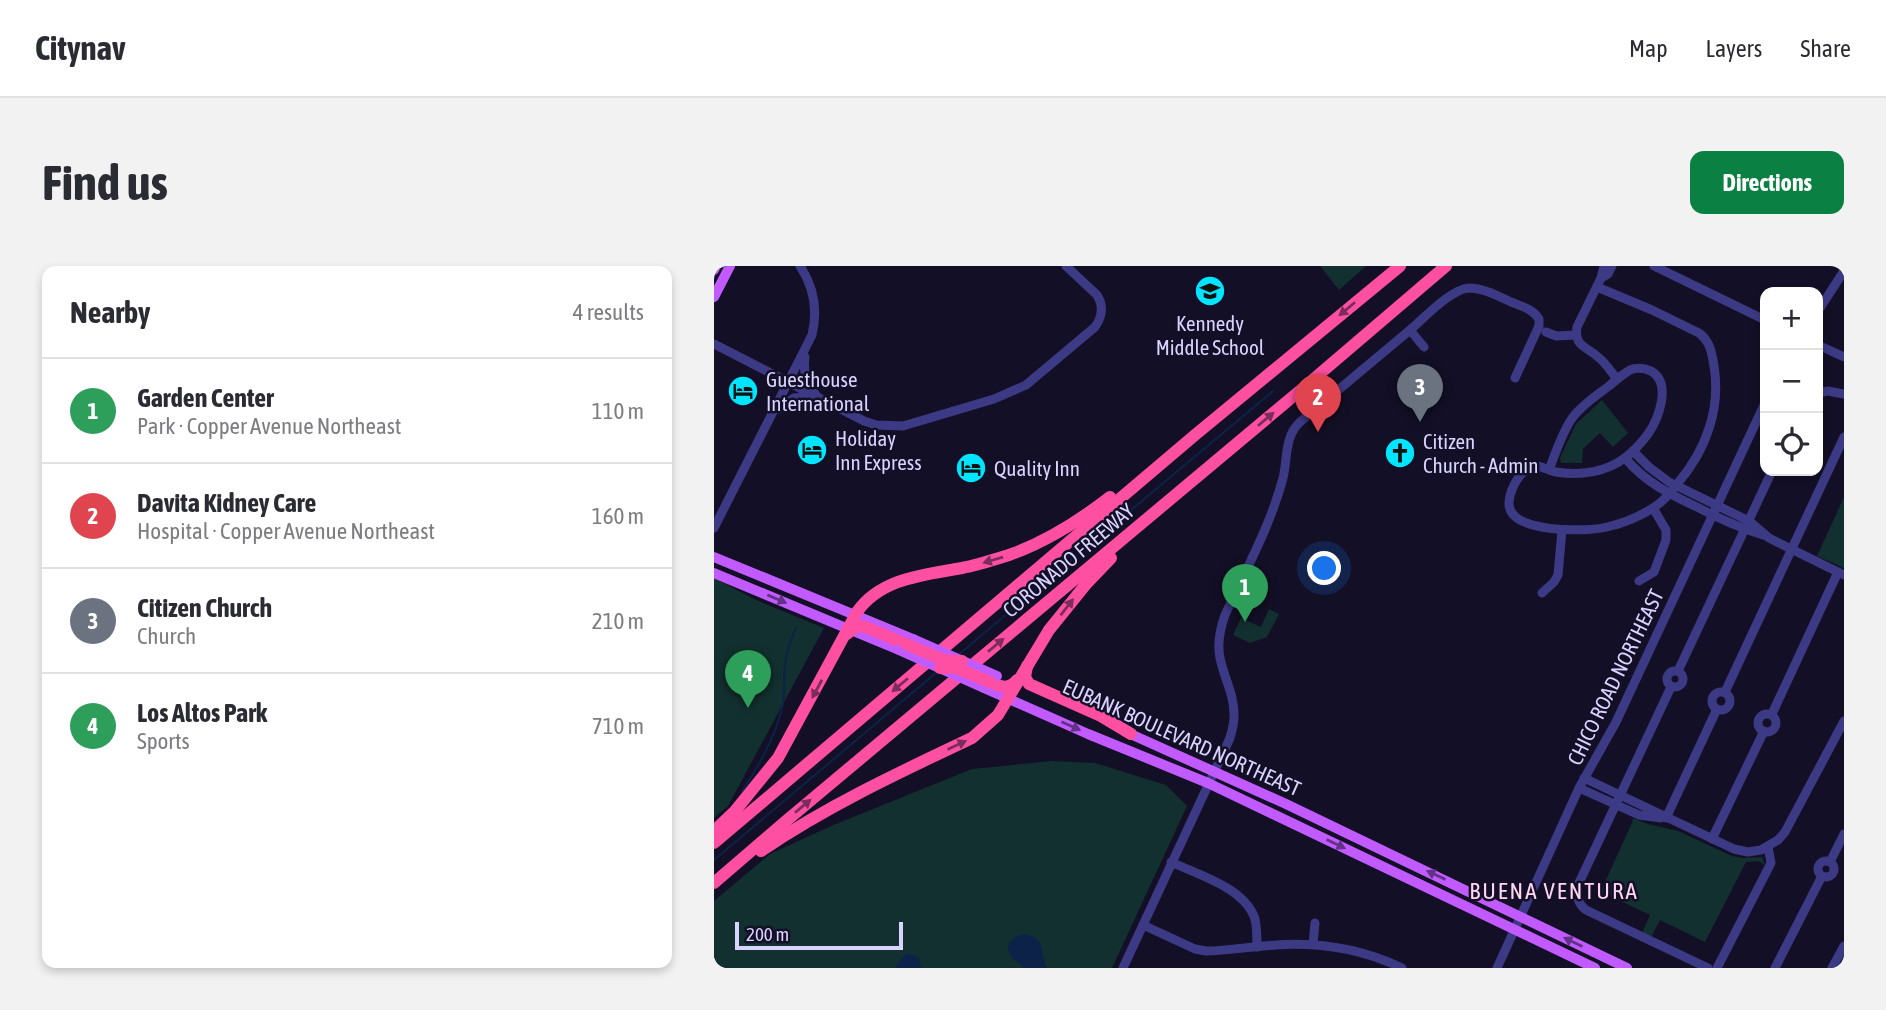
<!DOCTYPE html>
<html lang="en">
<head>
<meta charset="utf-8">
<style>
  body { margin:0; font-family:"Asap Condensed",sans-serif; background:#f2f2f3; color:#2b2b33 }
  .controls { position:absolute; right:21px; top:21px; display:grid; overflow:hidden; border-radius:14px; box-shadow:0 4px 10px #0003 }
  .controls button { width:63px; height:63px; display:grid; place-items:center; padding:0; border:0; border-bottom:2px solid #e1e1e2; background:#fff; color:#2b2b33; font:35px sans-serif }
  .scale { position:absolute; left:21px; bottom:18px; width:168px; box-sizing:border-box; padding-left:7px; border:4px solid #d9d4ff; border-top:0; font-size:19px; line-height:24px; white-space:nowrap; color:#d9d4ff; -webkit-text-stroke:5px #130f26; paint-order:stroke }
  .you { position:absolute; left:611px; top:303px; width:24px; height:24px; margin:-18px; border:5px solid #fff; border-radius:50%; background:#1a73e8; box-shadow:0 0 0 10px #1a73e833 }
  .badge { display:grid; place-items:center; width:46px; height:46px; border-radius:50%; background:#0b8043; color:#fff; font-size:23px; font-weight:700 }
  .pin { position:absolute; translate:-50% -58px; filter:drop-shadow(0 2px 4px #0008) }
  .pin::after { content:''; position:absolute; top:37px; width:24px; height:21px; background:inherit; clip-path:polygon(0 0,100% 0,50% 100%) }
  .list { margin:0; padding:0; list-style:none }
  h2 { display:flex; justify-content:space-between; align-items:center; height:91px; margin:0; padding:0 28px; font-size:30px }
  h2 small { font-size:23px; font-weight:400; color:#7c7c81 }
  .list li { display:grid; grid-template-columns:46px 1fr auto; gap:21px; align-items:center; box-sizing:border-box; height:105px; padding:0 28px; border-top:2px solid #e1e1e2 }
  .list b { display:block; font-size:26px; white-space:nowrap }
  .list p { margin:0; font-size:23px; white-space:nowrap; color:#7c7c81 }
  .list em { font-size:23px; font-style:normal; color:#7c7c81 }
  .icon { flex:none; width:38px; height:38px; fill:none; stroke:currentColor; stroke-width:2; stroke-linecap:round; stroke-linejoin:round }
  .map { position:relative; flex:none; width:1130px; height:702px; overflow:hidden; border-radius:14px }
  header { display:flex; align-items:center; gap:42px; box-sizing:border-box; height:98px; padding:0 35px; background:#fff; border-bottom:2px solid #e1e1e2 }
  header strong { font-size:33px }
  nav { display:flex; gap:38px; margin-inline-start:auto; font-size:24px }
  .intro { display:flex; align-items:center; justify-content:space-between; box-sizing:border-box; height:168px; padding:0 42px }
  h1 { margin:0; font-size:49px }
  .button { padding:18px 32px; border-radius:14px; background:#0b8043; color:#fff; font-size:24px; font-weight:700 }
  main { display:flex; gap:42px; padding:0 42px }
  aside { flex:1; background:#fff; border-radius:14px; box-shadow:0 4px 10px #0003 }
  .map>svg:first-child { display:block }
  .green { fill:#12302f }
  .water { fill:#0c2248 }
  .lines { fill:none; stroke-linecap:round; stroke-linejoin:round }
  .stream { stroke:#0c2248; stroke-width:2 }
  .minor { stroke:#3d3a85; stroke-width:9 }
  .major { stroke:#c25bff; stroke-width:10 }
  .highway { stroke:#ff4fa3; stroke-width:12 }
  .major-bridge { stroke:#c25bff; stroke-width:10 }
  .highway-bridge { stroke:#ff4fa3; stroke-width:12 }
  .oneway { fill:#7d2c5e }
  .oneway2 { fill:#623188 }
  .labels { text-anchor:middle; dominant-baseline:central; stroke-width:5; stroke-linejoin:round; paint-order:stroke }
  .poi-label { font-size:21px; fill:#d9d4ff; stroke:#130f26; text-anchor:start }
  .street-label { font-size:21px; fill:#d9d4ff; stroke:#130f26 }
  .neighbourhood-label { font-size:23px; letter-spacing:2px; fill:#ffd6f0; stroke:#130f26 }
</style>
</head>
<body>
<header>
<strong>Citynav</strong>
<nav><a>Map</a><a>Layers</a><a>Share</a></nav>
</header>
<div class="intro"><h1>Find us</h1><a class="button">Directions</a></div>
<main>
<aside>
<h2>Nearby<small>4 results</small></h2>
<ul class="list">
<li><span class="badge" style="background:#2e9e5b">1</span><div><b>Garden Center</b><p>Park · Copper Avenue Northeast</p></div><em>110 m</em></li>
<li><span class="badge" style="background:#e0444e">2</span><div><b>Davita Kidney Care</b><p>Hospital · Copper Avenue Northeast</p></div><em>160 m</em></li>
<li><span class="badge" style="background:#6b7280">3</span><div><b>Citizen Church</b><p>Church</p></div><em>210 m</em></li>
<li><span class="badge" style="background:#2e9e5b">4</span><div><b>Los Altos Park</b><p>Sports</p></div><em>710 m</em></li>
</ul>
</aside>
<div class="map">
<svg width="1130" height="702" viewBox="0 0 1130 702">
  <rect width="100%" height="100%" fill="#130f26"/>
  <g class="green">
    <path d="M606,0H652L625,24Z"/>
    <path d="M888,134L914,167L899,181L886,167L869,183L868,197H847L846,192L862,158Z"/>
    <path d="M1130,231V302L1103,290Z"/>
    <path d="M0,312L42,334L110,362L14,540L0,552Z"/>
    <path d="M555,343L565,348L553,371L536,377L519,369L527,352L547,361Z"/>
    <path d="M338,495L381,497L452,519L473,540L398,702H0V635L56,588L117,560L258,503Z"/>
    <path d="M919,552L934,558L964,565L1018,590L1029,592L1048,591L1051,599L1044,595L1032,596L991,676L946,654L937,671L928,667L936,649L894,629L892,630L886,627L918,557Z"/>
  </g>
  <g class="water">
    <path d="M311,668C333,672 325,687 333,702H309V700C290,690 288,672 311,668Z"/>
    <path d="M194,687L205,692L207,702H181L188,691Z"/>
  </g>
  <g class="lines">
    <g class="stream">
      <path d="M244,389L559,125"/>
      <path d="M28,525C45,500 61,472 68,442C72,428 69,413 71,399C72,385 77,374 82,362"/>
      <path d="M0,594L223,406"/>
    </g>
    <g class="minor">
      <path d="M890,0L887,12L863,61C860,81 872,80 884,91C892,97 897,106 903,113"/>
      <path d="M940,0L1051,54"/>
      <path d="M887,12L894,8L898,0"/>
      <path d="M1104,45L1130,5"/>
      <path d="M696,64C710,52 737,23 755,22C769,22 784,30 797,36C807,40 819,43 825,53V60L801,112"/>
      <path d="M832,66L842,70L862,69"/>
      <path d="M0,78L150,155L162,159L189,160L280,133L312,119L381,61C388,51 390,40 383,29L352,0"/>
      <path d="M1104,79L1130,91"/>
      <path d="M91,91C89,107 92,117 102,129"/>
      <path d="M1104,127L1114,125L1130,128"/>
      <path d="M65,143L80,132L100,130"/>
      <path d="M919,185L935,201L955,216L1035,255L1055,272L1130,309"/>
      <path d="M911,192C931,216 955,228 983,241C1004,252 1026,262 1049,269"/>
      <path d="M835,204C841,188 849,164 859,151C868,139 883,129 895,120C902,114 909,108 916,104C923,101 930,102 937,105C958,117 945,152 934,168C928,176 921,184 912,191C893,206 867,210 842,206C835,205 828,200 822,200C807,201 796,223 795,236C793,268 873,266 893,261C910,257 927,250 942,240C951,234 957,226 964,217C992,184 1007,143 1000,100C998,87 996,75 985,67L938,44L883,21"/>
      <path d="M0,262L98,69C104,44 100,21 86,0"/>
      <path d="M925,315L940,306L952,274V264L939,242"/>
      <path d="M828,327L840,316L844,309L848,264"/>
      <circle cx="961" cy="413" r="8"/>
      <path d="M964,405L1058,205"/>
      <path d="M957,421L864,619C861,628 864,638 872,644L994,702"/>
      <path d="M1011,426L1130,171"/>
      <circle cx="1007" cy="435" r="9"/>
      <circle cx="1053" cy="457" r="9"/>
      <path d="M1058,448L1124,306"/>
      <path d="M870,512L1020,583L1034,586L1047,584L1064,574L1071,566L1130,455"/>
      <path d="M865,522L925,549L947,552"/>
      <path d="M952,552L1003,443"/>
      <path d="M998,573L1050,465"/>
      <circle cx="1112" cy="603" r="8"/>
      <path d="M457,596C485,609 531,622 541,653C543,662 543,672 543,681"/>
      <path d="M1116,596L1130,568"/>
      <path d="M429,659L481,683L492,685C515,685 539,680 562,679C606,676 648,683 688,702"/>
      <path d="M599,678L601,657"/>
      <path d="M409,702L516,472C518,465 520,458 520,451C521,430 510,412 506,392C503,378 506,363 511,349C532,303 556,261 569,212C574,192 570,171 586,156L696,64L710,81"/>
      <path d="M783,702L865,522L902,456L1051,137"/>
      <path d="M1003,702L1057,597L1054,581"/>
      <path d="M1061,702L1108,610"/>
      <path d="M1118,702L1130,680"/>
    </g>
    <g class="major">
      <path d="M0,4L2,0"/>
      <path d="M0,31L16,0"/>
      <path d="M0,291L199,373"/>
      <path d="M0,307L185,384"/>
      <path d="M270,422L374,468L494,517L881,702"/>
      <path d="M412,466L572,538L913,702"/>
    </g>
    <g class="highway">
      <path d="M133,368L141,361L149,360L192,378"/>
      <path d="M313,400L311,411L315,418L387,450L417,468"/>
      <path d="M276,416C287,421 295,424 303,414"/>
      <path d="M0,565L21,545L64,492L143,346C167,312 210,309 248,302C264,299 279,294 295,289C332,276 365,255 396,231"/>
      <path d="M0,577L481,169L686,0"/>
      <path d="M47,585C113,540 186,506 258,472L284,449L335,364L373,317L397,292"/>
      <path d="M0,617L72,555L588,123L732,0"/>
    </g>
    <g class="major-bridge">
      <path d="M199,373L283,410"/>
      <path d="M185,384L270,422"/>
    </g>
    <g class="highway-bridge">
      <path d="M192,378L230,394L248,395"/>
      <path d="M226,402H242L276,416"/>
    </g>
  </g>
  <defs><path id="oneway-solid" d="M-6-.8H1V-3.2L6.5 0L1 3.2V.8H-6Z" transform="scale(1.75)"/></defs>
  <g class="oneway">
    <use href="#oneway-solid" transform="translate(633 43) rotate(140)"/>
    <use href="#oneway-solid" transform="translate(552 153) rotate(-40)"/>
    <use href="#oneway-solid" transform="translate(279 294) rotate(164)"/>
    <use href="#oneway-solid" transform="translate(353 341) rotate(-52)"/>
    <use href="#oneway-solid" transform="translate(282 379) rotate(-40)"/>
    <use href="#oneway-solid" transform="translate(186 419) rotate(140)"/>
    <use href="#oneway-solid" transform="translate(103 423) rotate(118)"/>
    <use href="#oneway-solid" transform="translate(243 479) rotate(-25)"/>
    <use href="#oneway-solid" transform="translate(89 540) rotate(-40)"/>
  </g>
  <g class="oneway2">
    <use href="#oneway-solid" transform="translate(63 333) rotate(23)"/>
    <use href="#oneway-solid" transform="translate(357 460) rotate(24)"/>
    <use href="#oneway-solid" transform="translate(622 578) rotate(26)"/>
    <use href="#oneway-solid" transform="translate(722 609) rotate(-155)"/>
    <use href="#oneway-solid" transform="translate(859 676) rotate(-154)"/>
  </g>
  <defs>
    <g id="school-disc" transform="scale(1.575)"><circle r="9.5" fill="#00e5ff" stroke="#130f26"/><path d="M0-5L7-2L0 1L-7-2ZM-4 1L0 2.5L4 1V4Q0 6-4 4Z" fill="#111"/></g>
    <g id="hotel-disc" transform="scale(1.575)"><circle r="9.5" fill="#00e5ff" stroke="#130f26"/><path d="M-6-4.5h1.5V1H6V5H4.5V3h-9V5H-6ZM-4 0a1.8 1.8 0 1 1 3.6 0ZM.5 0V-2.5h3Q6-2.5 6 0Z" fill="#111"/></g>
    <g id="church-disc" transform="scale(1.575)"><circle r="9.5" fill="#00e5ff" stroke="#130f26"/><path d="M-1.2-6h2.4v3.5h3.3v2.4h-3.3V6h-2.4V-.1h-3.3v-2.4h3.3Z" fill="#111"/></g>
  </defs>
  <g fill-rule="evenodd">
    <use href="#school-disc" x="496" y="25"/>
    <use href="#hotel-disc" x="29" y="125"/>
    <use href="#hotel-disc" x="98" y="184"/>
    <use href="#church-disc" x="686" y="187"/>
    <use href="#hotel-disc" x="257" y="202"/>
  </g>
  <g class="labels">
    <g class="poi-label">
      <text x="496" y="57" text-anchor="middle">Kennedy<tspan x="496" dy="24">Middle School</tspan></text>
      <text x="52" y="113">Guesthouse<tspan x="52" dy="24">International</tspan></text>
      <text x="121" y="172">Holiday<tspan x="121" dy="24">Inn Express</tspan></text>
      <text x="709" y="175">Citizen<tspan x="709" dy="24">Church - Admin</tspan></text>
      <text x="280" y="202">Quality Inn</text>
    </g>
    <g class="street-label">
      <text transform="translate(354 294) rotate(-40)">CORONADO FREEWAY</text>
      <text transform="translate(901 411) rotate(-64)">CHICO ROAD NORTHEAST</text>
      <text transform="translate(468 471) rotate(24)">EUBANK BOULEVARD NORTHEAST</text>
    </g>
    <g class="neighbourhood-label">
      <text x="840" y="625">BUENA VENTURA</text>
    </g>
  </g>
</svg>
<div class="controls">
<button>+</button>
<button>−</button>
<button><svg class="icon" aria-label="locate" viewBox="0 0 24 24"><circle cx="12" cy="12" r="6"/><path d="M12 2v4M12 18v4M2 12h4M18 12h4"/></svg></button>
</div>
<div class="scale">200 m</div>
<div class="you"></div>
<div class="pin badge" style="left:531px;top:356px;background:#2e9e5b">1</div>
<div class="pin badge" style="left:604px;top:166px;background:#e0444e">2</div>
<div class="pin badge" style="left:706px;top:156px;background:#6b7280">3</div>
<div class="pin badge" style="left:34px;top:442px;background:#2e9e5b">4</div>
</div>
</main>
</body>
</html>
